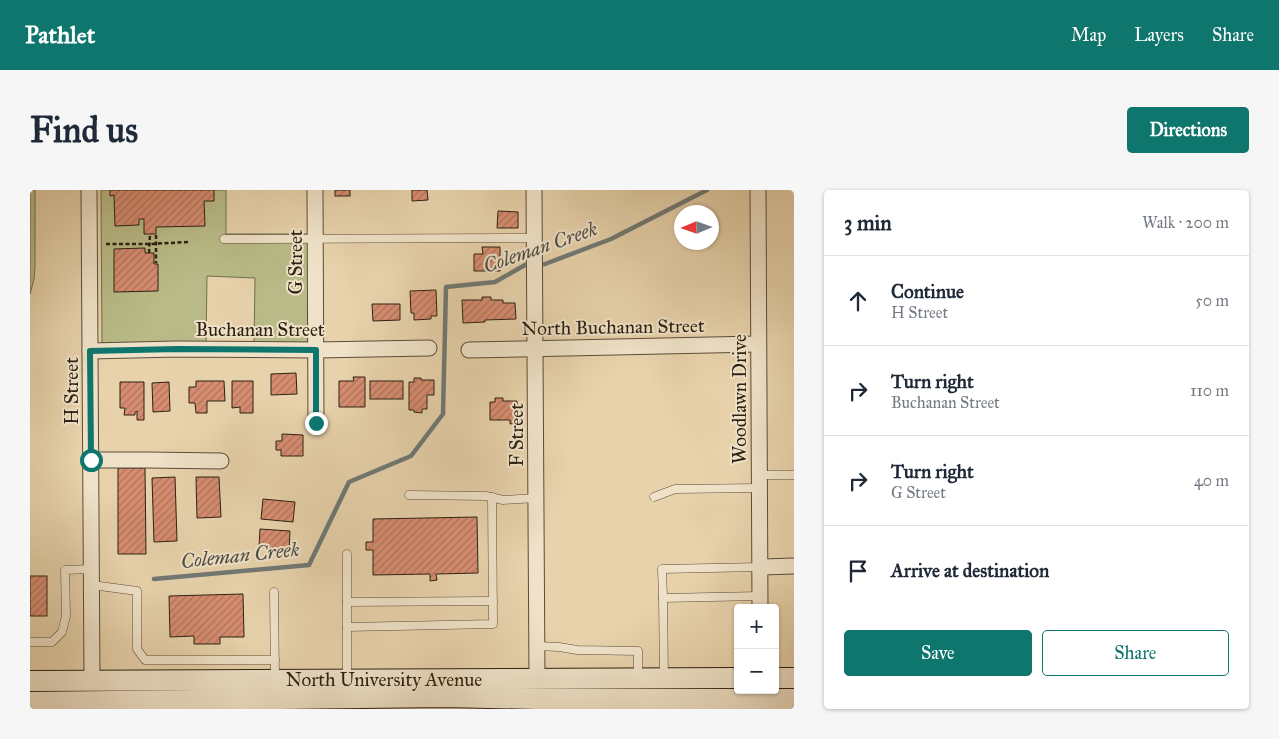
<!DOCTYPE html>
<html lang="en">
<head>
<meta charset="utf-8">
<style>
  body { margin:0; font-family:"IM FELL Great Primer",serif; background:#f6f6f7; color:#1f2937 }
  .controls { position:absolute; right:15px; bottom:15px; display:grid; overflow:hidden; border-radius:5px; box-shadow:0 1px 4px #0004 }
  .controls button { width:45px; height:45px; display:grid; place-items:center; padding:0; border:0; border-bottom:1px solid #e0e1e3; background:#fff; color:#1f2937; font:25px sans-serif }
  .compass { position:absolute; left:644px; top:15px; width:45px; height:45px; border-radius:50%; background:#fff; box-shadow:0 1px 4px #0004; rotate:268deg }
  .stop { position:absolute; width:15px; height:15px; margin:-11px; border:4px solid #0f766e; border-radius:50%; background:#fff }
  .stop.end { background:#0f766e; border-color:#fff; box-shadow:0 1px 5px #0008 }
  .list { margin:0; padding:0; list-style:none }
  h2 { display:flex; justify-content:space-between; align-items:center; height:65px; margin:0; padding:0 20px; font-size:21px }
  h2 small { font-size:16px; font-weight:400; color:#747a83 }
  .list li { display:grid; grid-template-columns:32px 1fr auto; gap:15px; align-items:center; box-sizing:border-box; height:90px; padding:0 20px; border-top:1px solid #e0e1e3 }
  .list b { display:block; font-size:19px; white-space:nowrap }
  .list p { margin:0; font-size:16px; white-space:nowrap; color:#747a83 }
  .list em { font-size:16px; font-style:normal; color:#747a83 }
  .actions { display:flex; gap:10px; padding:15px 20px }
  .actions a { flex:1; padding:11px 0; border:1px solid #0f766e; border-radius:5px; text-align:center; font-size:18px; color:#0f766e }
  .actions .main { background:#0f766e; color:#fff }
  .icon { flex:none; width:28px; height:28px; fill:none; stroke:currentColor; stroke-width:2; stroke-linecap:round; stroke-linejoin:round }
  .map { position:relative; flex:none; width:764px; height:519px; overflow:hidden; border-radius:5px }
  header { display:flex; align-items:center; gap:30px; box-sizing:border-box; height:70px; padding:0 25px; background:#0f766e; color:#fff }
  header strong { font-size:24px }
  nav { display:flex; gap:28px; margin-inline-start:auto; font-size:18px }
  .intro { display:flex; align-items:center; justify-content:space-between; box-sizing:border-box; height:120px; padding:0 30px }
  h1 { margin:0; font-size:35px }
  .button { padding:12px 22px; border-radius:5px; background:#0f766e; color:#fff; font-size:18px; font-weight:700 }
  main { display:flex; gap:30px; padding:0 30px }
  aside { flex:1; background:#fff; border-radius:5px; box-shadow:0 1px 4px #0004 }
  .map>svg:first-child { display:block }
  .green { fill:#b8bb87; stroke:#726e4c }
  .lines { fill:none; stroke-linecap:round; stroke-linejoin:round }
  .stream { stroke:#707974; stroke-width:4.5 }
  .building { fill:url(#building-hatch); stroke:#2d2012 }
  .service-casing { stroke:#5c4c38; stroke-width:9 }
  .minor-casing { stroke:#5c4c38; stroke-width:17 }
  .secondary-casing { stroke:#2d2012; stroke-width:22 }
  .path { stroke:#2d2012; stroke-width:2.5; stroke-dasharray:4 2.5; stroke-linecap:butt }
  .service { stroke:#efe2c8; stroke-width:8 }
  .minor { stroke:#efe2c8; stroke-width:15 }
  .secondary { stroke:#efe2c8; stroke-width:20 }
  .route { stroke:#0f766e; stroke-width:6 }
  .labels { text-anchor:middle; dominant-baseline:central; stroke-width:4; stroke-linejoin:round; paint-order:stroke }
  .street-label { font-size:19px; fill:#2d2012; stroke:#efe2c8 }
  .water-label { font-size:20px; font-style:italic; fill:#4f4c43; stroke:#efe2c8 }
</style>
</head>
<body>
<header>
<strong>Pathlet</strong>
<nav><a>Map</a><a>Layers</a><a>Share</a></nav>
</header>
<div class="intro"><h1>Find us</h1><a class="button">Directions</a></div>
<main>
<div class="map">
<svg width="764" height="519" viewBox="0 0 764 519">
  <defs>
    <pattern id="building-hatch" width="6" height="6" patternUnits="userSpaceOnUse" patternTransform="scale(1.25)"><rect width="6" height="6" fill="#d78d71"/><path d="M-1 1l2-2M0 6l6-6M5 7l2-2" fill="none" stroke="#af735b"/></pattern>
  </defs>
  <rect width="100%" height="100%" fill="#e7d2ab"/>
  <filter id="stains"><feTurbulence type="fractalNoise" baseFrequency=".004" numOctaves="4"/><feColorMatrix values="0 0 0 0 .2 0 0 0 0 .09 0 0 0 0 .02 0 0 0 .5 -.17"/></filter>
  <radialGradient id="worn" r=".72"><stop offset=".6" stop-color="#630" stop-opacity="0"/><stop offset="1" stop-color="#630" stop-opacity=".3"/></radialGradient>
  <g class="green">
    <path d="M0,0H5V76L4,89L0,104Z"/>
    <path d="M71,0H196V44H279L280,154H224L225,88L177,86L176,154L72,155Z"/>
  </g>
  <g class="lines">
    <path class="stream" d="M124,389L279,375L319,292L381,266L413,224L416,97L465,92L495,75L515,74L581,49L677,0"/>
  </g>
  <g class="building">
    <path d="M80,0H184V11H174L175,36L126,37V44H114V29H109V35L85,36L84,5L80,6Z"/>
    <rect x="305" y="0" width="15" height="6"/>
    <path d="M382,0H397L398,10L382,11Z"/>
    <path d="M468,21L488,22V38H467Z"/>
    <path d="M452,57H470V68H473V74H470V81H444V64H453Z"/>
    <path d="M115,58V63H124V74H128V101L84,102V59Z"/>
    <path d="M406,100L407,126H401V129L384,130V123H381L380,101Z"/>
    <path d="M452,107H461V110H473V113H485L486,129L455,130V132L433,133L432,110H452Z"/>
    <path d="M342,114H370V130L343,131Z"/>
    <path d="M266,183L267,204L241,205V184Z"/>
    <path d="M323,187H335V217H309V191H324Z"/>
    <path d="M384,188H391V190H404V205H397V219H392V223L384,222V220H379V192H384Z"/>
    <path d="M166,191H194L195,211H177V223H166L165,213H159V197H166Z"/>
    <path d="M202,191H223V223H210V217L202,218Z"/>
    <rect x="340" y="191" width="33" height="18"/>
    <path d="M90,192H114V230H107V221L105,222V225H94L95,218H90Z"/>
    <path d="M139,192L140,221L123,222L122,193Z"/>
    <path d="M465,208H473V211H487V233L480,234V230H460V212H465Z"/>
    <path d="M252,244L273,245V266H251V260H246V251H252Z"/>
    <path d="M88,278H115L116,364H88Z"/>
    <path d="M145,287L147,351L124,352L122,288Z"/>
    <path d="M166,287H189L191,327L167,328Z"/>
    <path d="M233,309L265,312L263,332L231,329Z"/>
    <path d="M447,327L448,383L406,384L407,390L400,391V384L343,385V360H336V352H343V329Z"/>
    <path d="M230,339L260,341L259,360L229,357Z"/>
    <rect x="0" y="386" width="17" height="40"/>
    <path d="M213,404L214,447H190V454H164V446L140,447L139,406Z"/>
  </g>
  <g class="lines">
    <g class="service-casing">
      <g id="service">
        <path d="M194,49L505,48"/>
        <path d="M729,285H764"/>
        <path d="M379,305L456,306L473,310L506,308"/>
        <path d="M624,307L645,299L729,298"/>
        <path d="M317,364V437L463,434L462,307"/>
        <path d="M62,395L107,401V459L115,470H245"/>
        <path d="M244,402L245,489"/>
        <path d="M633,408L632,379L730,377"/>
        <path d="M317,412L463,411"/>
        <path d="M0,452H22L32,442L36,426L35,380L61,379"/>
        <path d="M507,456L529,457L547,460L608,461V487"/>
        <path d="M634,487L633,408L730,406"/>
        <path d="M317,490V437"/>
      </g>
    </g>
    <g class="minor-casing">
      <g id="minor">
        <path d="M59,0L62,491"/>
        <path d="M285,0L286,233"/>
        <path d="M504,0L507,489"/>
        <path d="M728,0L730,418"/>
        <path d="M439,160L728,154"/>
        <path d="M60,161L147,159L286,160L399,158"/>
        <path d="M61,270H117L191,271"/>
        <path d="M730,377L764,376"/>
      </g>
    </g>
    <g class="secondary-casing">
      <g id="secondary">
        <path d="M745,488H764"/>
        <path d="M0,491L708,488"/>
        <path d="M0,512L415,507L507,509H764"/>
      </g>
    </g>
    <g class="path">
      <path d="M126,45V73"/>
      <path d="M76,54H120L158,52"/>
      <path d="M119,63L120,44"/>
    </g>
    <use href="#service" class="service"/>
    <use href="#minor" class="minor"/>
    <use href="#secondary" class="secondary"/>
  </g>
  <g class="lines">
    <path class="route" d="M61,270L60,161L147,159L286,160V233"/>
  </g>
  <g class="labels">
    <g class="street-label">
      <text transform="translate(265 72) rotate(-90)">G Street</text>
      <text transform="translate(583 137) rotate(-1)">North Buchanan Street</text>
      <text x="230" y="139">Buchanan Street</text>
      <text transform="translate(41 201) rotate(-90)">H Street</text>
      <text transform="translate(709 209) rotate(-90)">Woodlawn Drive</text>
      <text transform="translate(486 245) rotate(-90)">F Street</text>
      <text x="354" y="489">North University Avenue</text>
    </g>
    <g class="water-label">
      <text transform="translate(510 57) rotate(-19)">Coleman Creek</text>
      <text transform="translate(210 365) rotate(-6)">Coleman Creek</text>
    </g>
  </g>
  <rect width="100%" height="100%" filter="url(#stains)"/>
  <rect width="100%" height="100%" fill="url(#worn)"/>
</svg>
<div class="controls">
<button>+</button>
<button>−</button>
</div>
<svg class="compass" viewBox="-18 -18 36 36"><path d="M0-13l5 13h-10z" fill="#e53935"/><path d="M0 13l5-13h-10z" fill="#747a83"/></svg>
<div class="stop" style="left:61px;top:270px"></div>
<div class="stop end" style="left:286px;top:233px"></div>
</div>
<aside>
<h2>3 min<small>Walk · 200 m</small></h2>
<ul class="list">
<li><svg class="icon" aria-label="ahead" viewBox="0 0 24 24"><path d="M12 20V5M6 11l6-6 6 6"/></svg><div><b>Continue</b><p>H Street</p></div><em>50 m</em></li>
<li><svg class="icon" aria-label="right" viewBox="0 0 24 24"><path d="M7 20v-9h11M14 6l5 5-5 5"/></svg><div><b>Turn right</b><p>Buchanan Street</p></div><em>110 m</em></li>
<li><svg class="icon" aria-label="right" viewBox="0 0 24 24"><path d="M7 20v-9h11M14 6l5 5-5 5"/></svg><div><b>Turn right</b><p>G Street</p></div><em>40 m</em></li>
<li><svg class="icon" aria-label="arrive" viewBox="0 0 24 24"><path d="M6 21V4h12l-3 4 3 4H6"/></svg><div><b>Arrive at destination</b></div></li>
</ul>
<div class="actions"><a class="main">Save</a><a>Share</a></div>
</aside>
</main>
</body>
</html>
